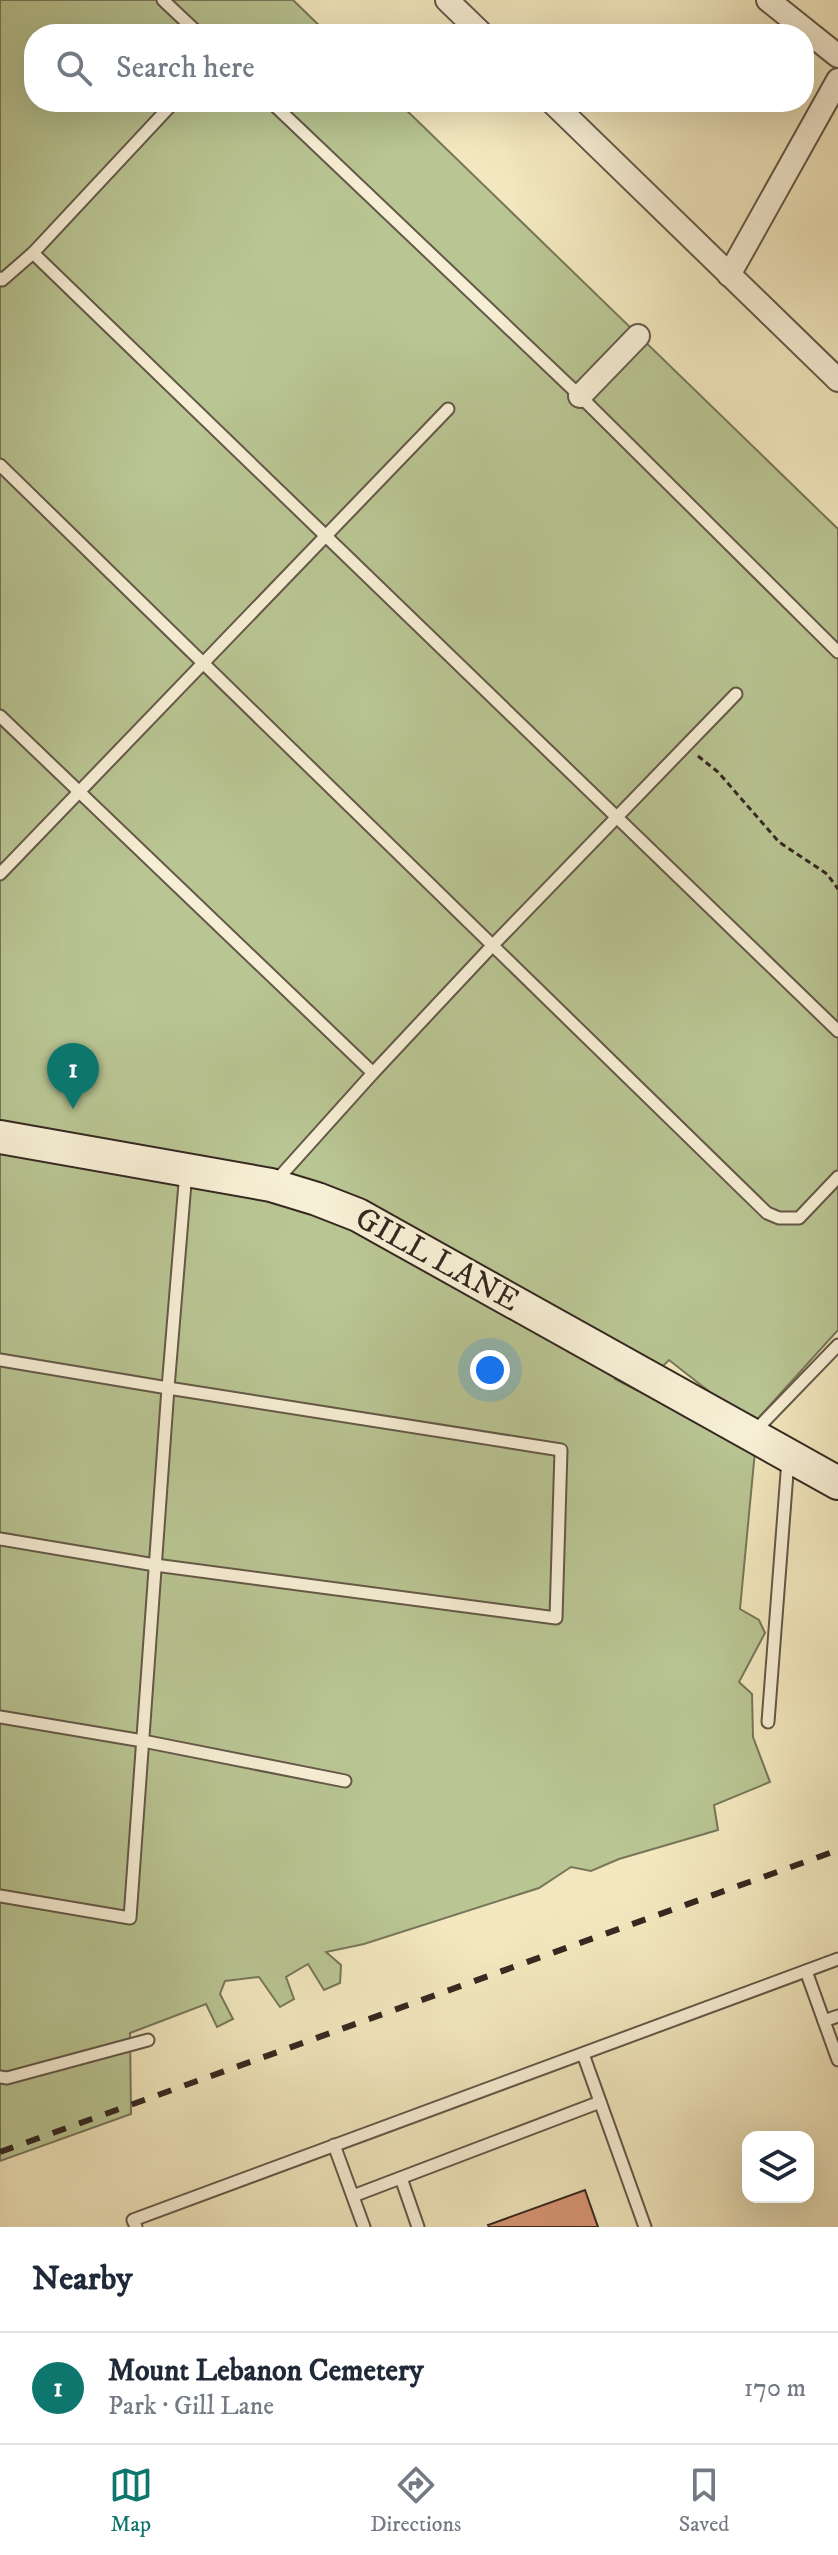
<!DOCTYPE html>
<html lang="en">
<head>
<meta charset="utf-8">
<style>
  body { margin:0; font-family:"IM FELL DW Pica",serif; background:#f2f2f3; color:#1f2937 }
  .controls { position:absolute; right:24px; bottom:24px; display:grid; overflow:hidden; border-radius:16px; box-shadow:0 8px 32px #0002 }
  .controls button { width:72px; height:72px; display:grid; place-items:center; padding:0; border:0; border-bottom:2px solid #e0e1e3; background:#fff; color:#1f2937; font:40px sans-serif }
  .you { position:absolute; left:490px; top:1370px; width:28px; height:28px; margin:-20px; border:6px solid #fff; border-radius:50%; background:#1a73e8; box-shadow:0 0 0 12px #1a73e833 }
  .badge { display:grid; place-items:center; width:52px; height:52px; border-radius:50%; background:#0f766e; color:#fff; font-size:26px; font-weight:700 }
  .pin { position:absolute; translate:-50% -66px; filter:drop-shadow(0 2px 4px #0008) }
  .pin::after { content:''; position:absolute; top:42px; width:28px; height:24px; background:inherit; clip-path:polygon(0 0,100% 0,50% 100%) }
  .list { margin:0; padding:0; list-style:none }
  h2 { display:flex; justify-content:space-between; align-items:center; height:104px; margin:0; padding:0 32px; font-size:34px }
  h2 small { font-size:26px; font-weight:400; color:#747a83 }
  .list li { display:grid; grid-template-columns:52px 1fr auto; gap:24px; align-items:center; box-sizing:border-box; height:112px; padding:0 32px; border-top:2px solid #e0e1e3 }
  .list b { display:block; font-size:30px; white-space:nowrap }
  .list p { margin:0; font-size:26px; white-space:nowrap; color:#747a83 }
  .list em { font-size:26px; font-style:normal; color:#747a83 }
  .icon { flex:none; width:44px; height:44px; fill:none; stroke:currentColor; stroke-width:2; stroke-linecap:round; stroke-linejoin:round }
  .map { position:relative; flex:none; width:838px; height:2227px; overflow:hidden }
  .search { position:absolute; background:#fff; box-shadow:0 8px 32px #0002; left:24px; right:24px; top:24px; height:88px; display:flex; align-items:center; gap:20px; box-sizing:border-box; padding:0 28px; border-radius:32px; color:#747a83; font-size:30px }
  .sheet { height:216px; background:#fff }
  nav { display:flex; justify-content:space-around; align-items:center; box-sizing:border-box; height:112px; border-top:2px solid #e0e1e3; background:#fff; font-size:22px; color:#747a83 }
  nav a { display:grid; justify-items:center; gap:4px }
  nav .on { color:#0f766e }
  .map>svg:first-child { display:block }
  .green { fill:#b9c593; stroke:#77765a; stroke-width:2 }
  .building { fill:#d99677; stroke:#352821; stroke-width:2 }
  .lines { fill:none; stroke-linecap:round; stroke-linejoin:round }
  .lane-casing { stroke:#645848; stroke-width:15 }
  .street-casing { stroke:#645848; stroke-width:26 }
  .secondary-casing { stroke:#352821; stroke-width:36 }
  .path { stroke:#352821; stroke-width:3; stroke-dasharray:6 4; stroke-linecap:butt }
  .lane { stroke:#f7efd5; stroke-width:11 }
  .street { stroke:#f7efd5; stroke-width:22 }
  .secondary { stroke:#f7efd5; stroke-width:32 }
  .rail { stroke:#352821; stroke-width:6; stroke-dasharray:14 14; stroke-linecap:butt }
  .labels { text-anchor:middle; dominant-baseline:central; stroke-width:6; stroke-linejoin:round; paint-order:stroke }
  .street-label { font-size:32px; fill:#352821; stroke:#f7efd5 }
</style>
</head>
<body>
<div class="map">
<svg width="838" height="2227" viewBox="0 0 838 2227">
  <rect width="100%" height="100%" fill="#f2e7be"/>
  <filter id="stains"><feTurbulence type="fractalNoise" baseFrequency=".0025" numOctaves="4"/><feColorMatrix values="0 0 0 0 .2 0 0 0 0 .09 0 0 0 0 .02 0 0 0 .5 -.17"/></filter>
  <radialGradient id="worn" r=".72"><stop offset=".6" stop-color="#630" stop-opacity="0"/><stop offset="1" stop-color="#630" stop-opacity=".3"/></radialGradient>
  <path class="green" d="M0,0H293L328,34H34V102H398L838,529V1330L752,1425L669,1360L650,1379L621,1367L615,1379L755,1451L740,1609L759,1620L765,1633L739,1682L752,1694L753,1737L770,1782L714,1805L718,1830L619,1859L591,1871L571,1867L539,1888L364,1944L326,1952L341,1965L340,1983L324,1990L308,1964L286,1977L294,1999L280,2007L259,1977L225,1981L220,1994L233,2019L217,2027L206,2004L130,2033L131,2114L0,2161Z"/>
  <path class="building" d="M585,2190L598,2227H489L488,2225Z"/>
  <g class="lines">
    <g class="lane-casing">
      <g id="lane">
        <path d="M163,0L199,34"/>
        <path d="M271,102L580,396L838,652"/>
        <path d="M33,253L174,102"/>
        <path d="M0,278L2,280L33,253L838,1031"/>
        <path d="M0,465L767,1213L779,1218H799L838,1177"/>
        <path d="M0,716L373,1073L275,1182"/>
        <path d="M0,874L448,409"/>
        <path d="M373,1073L492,946L736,694"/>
        <path d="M0,1360L168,1388L130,1918L0,1896"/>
        <path d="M753,1433L838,1345"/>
        <path d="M0,1539L155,1565L556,1618L561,1450L168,1388L186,1171"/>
        <path d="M0,1717L143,1741L345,1781"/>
        <path d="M768,1722L788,1460"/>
        <path d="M806,1971L838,2060"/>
        <path d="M824,2021L838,2016"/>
        <path d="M583,2054L645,2227"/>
        <path d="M0,2077L7,2078L148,2040"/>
        <path d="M334,2145L364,2227"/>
        <path d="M401,2178L418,2227"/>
        <path d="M353,2196L600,2102"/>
        <path d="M136,2227L133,2220L838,1959"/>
      </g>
    </g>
    <g class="street-casing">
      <g id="street">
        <path d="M447,0L482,34"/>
        <path d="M768,0L838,56"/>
        <path d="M552,102L838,380"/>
        <path d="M729,275L838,80"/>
        <path d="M580,396L638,336"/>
      </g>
    </g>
    <g class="secondary-casing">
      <path id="secondary" d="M0,1137L271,1185L317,1199L358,1215L838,1483"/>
    </g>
    <path class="path" d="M698,756L718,772L779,842L827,874L838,889"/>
    <use href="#lane" class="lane"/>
    <use href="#street" class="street"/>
    <use href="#secondary" class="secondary"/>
    <path class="rail" d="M0,2152L838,1850"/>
  </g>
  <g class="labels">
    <g class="street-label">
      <text transform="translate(437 1260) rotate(29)">GILL LANE</text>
    </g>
  </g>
  <rect width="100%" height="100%" filter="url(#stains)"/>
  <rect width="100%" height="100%" fill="url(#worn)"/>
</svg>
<div class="controls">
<button><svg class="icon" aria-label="layers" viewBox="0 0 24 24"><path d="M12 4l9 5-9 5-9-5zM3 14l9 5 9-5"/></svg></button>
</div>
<div class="you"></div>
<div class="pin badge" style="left:73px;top:1109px">1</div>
<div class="search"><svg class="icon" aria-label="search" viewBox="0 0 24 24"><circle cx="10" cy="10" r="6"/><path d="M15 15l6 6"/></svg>Search here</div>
</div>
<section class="sheet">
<h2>Nearby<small></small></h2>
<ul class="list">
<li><span class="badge">1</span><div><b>Mount Lebanon Cemetery</b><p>Park · Gill Lane</p></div><em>170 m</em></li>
</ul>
</section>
<nav>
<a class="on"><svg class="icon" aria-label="map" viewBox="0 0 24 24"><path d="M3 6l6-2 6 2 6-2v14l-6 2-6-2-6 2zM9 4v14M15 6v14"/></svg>Map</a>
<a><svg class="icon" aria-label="directions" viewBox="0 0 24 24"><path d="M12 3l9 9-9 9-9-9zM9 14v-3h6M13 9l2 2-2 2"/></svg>Directions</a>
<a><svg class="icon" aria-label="saved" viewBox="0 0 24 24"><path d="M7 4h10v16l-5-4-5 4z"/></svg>Saved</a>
</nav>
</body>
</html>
